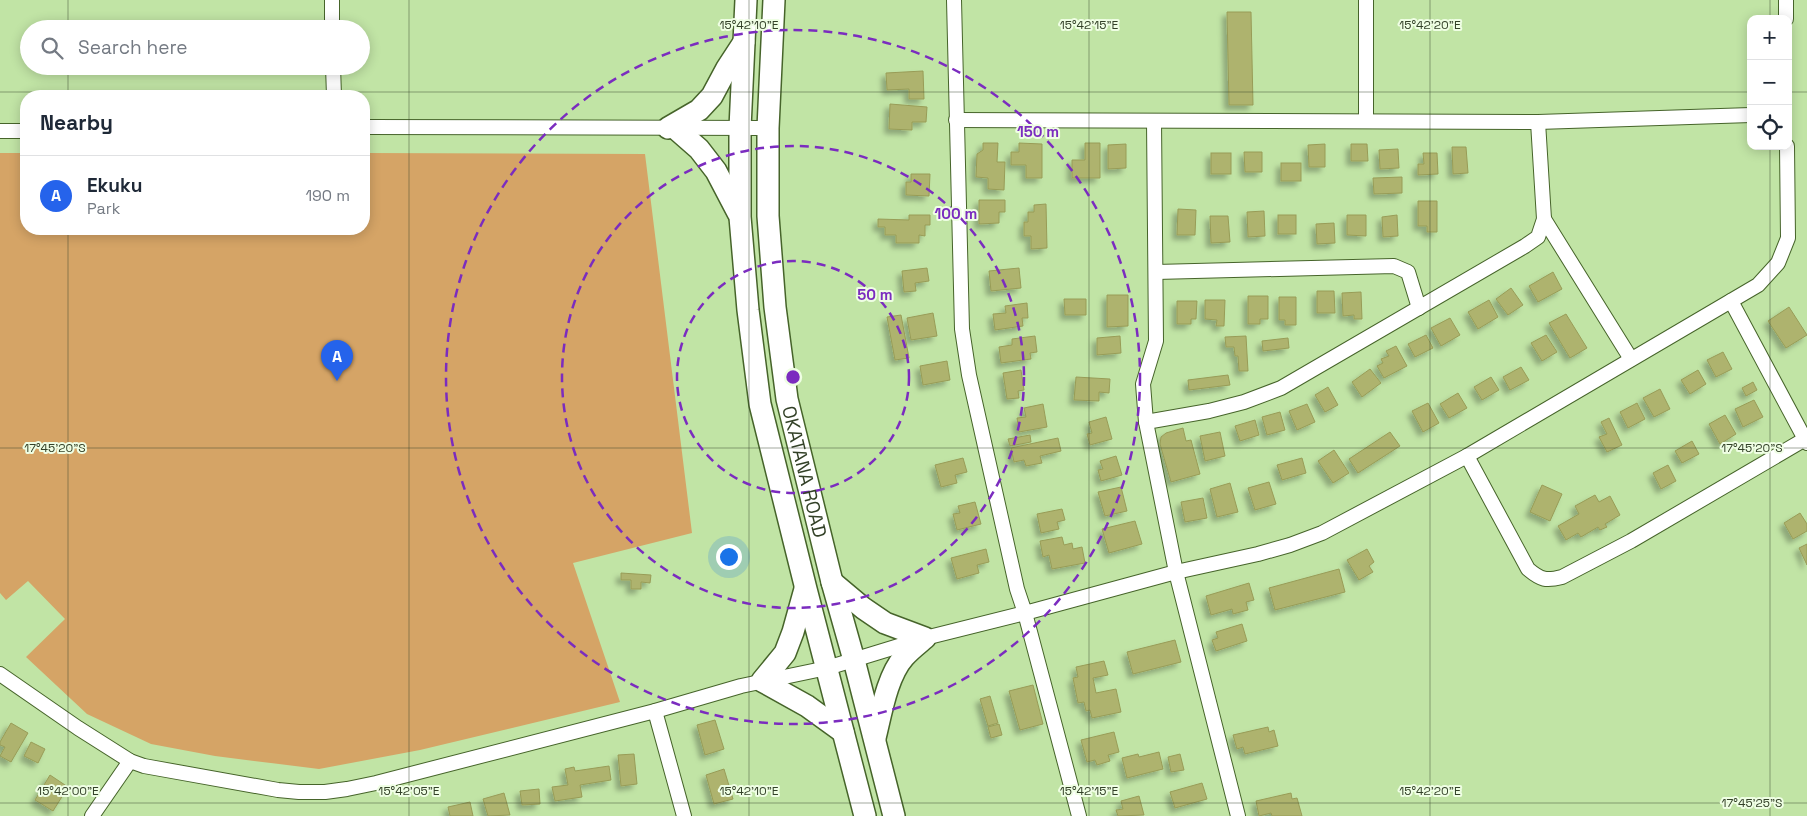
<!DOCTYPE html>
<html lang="en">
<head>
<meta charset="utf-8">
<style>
  body { margin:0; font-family:"Space Grotesk",sans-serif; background:#f6f6f7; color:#1f2937 }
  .controls { position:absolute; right:15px; top:15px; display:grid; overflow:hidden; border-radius:10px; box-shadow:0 2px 12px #0003 }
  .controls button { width:45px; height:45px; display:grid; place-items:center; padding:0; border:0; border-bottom:1px solid #e0e1e3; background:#fff; color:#1f2937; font:25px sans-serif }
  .you { position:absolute; left:728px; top:556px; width:18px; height:18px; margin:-12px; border:4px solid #fff; border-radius:50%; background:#1a73e8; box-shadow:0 0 0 8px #1a73e833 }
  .badge { display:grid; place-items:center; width:32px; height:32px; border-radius:50%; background:#2563eb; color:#fff; font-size:16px; font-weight:700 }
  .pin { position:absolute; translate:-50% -41px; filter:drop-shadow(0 1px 2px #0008) }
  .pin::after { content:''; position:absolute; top:26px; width:18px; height:15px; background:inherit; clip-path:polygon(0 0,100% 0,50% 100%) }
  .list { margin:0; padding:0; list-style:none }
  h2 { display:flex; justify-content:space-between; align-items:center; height:65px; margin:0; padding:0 20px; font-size:21px }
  h2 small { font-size:16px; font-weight:400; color:#747a83 }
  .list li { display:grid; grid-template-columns:32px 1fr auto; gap:15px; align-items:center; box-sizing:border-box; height:80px; padding:0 20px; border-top:1px solid #e0e1e3 }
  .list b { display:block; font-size:19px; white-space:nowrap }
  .list p { margin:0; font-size:16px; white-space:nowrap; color:#747a83 }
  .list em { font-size:16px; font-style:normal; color:#747a83 }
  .icon { flex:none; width:28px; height:28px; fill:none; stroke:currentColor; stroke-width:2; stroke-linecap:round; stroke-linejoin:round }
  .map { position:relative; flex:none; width:1807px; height:816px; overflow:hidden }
  .search { position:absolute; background:#fff; box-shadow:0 2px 12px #0003; left:20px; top:20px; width:350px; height:55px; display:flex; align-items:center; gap:12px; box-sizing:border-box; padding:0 18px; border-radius:28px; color:#747a83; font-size:19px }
  .panel { position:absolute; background:#fff; box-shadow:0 2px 12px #0003; left:20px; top:90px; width:350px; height:145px; border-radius:20px }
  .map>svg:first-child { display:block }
  .green { fill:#d5a466 }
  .building { fill:#aeb36e; stroke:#989c57; filter:url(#shadow) }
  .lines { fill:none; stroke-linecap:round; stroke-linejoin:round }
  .minor-casing { stroke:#46642a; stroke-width:16 }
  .primary-casing { stroke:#46642a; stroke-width:24 }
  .minor { stroke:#fff; stroke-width:14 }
  .primary { stroke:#fff; stroke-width:21 }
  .ticks { fill:none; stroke:#334128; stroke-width:1; stroke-opacity:0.45 }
  .ring { fill:none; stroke:#7b2cbf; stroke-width:2.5; stroke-dasharray:9 6 }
  .labels { text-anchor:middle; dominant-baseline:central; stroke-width:4; stroke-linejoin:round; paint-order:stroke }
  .street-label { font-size:19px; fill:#334128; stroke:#effee4 }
  .ticks-label { font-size:12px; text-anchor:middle; fill:#334128; stroke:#effee4; stroke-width:4; stroke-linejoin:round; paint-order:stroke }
  .centre { fill:#7b2cbf; stroke:#effee4; stroke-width:2.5 }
  .ring-label { font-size:15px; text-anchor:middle; font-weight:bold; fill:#7b2cbf; stroke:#effee4; stroke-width:4; stroke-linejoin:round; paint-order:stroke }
</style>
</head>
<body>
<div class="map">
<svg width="1807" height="816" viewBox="0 0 1807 816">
  <defs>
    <filter id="shadow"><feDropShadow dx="-4.5" dy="4.5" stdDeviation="2.5" flood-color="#0004"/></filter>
  </defs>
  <rect width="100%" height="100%" fill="#c1e4a5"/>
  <path class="green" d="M0,153H26V229H364V153L645,154L692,533L573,563L620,702L420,750L319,769L215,756L151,744L87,714L26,657L65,619L28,581L6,600L0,593Z"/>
  <g class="building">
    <path d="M1227,12H1251L1253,105H1229Z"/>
    <path d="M923,71L924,99H909V89L887,90L886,73Z"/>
    <path d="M890,104L927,107L926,122H912V130L889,129Z"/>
    <path d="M983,143H998L997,162H1005L1004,190L988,189V178L976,177L977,154L983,150Z"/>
    <path d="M1019,143L1042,144V178H1026V165H1011V152H1019Z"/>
    <path d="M1085,143H1100V178H1072V160H1085Z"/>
    <path d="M1126,144V168L1108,169V145Z"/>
    <path d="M1325,144V167H1309L1308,145Z"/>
    <path d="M1351,144H1367L1368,161H1351Z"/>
    <path d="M1452,147H1466L1468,173L1453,174Z"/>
    <path d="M1398,149L1399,168L1380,169L1379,150Z"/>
    <path d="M1244,152H1262V172H1245Z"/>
    <rect x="1211" y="153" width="20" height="21"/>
    <path d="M1423,153H1437L1438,174L1418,175V164H1424Z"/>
    <rect x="1281" y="163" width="20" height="18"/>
    <path d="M911,174H930L929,196L906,195V182H911Z"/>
    <path d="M1402,177V193L1374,194L1373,178Z"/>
    <path d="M979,200H1005V212H999V223L979,224Z"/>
    <path d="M1418,201H1437V232H1427V226H1418Z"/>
    <path d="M1046,204L1047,248L1031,249V236H1024V222H1028V212H1034V205Z"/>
    <path d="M1178,209L1196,210L1195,235H1177Z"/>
    <path d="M1264,211L1265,236L1248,237L1247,212Z"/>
    <path d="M909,215H930V225H925V236L919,235V243H896V235H885V227H878V219L909,220Z"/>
    <rect x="1278" y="215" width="18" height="19"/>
    <path d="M1347,215H1366V236L1347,235Z"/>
    <path d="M1397,215L1398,236L1383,237L1382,217Z"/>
    <path d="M1210,216H1228L1230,242L1211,243Z"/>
    <path d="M1334,223L1335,243L1317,244L1316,224Z"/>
    <path d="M927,268L929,281L915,283L916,291L904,292L902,271Z"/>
    <path d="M1019,268L1021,288L991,291L989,271Z"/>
    <path d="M1553,272L1562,289L1538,302L1529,286Z"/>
    <path d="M1511,288L1523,305L1508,315L1496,299Z"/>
    <path d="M1317,291H1334L1335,313H1317Z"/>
    <path d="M1361,292L1362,319H1354V315L1343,316L1342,293Z"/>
    <path d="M1107,295H1128V326L1107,327Z"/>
    <path d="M1248,296H1268V319H1260V324H1248Z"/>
    <path d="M1279,297H1296V325H1285V320H1279Z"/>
    <path d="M1064,299H1086V315H1065Z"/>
    <path d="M1205,300H1225L1224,326H1216L1217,320L1205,319Z"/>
    <path d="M1489,300L1498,317L1478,329L1468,312Z"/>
    <path d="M1177,301H1197L1196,319H1191V324H1177Z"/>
    <path d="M1027,303L1028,318H1022L1023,326L995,330L993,314L1006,313L1005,306Z"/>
    <path d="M1789,307L1807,335L1786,348L1768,321Z"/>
    <path d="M933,313L937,336L911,340L907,318Z"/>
    <path d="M1566,314L1587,348L1570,358L1549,323Z"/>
    <path d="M901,315L909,358L895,360L887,317Z"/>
    <path d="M1450,318L1460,335L1441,346L1431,328Z"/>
    <path d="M1426,335L1433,348L1415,357L1408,344Z"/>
    <path d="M1546,335L1557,352L1542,361L1531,343Z"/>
    <path d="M1035,336L1037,352L1030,353L1031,359L1001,363L999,347L1012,345V339Z"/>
    <path d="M1120,336L1121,353L1097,355V338Z"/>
    <path d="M1246,336L1248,371H1239L1238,356H1235L1234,347H1226L1225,337Z"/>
    <path d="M1288,338L1289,348L1263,351L1262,341Z"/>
    <path d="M1396,346L1407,366L1384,378L1377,366L1383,363L1381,359L1389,356L1386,351Z"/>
    <path d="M1723,352L1732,369L1716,377L1707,360Z"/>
    <path d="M947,361L950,380L923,385L920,366Z"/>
    <path d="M1521,367L1529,380L1510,390L1503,377Z"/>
    <path d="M1370,369L1381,383L1362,397L1352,382Z"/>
    <path d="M1021,370L1024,390L1018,391L1019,398L1007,399L1003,373Z"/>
    <path d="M1698,370L1706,384L1690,394L1681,380Z"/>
    <path d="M1228,375L1230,385L1189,390L1188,380Z"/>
    <path d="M1076,377L1110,379L1109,393L1099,392V401L1074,400Z"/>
    <path d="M1491,377L1499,390L1482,400L1474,387Z"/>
    <path d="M1753,382L1757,390L1746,396L1742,388Z"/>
    <path d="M1328,387L1338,405L1325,412L1315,395Z"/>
    <path d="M1660,389L1670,409L1654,417L1643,398Z"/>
    <path d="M1458,393L1467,408L1449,418L1440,404Z"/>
    <path d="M1754,400L1763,417L1743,427L1735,409Z"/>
    <path d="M1428,403L1439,423L1423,432L1412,411Z"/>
    <path d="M1637,403L1645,419L1628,428L1620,412Z"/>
    <path d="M1043,404L1047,427L1019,432L1017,418L1026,417L1024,408Z"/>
    <path d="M1307,404L1315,422L1297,430L1289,411Z"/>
    <path d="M1280,412L1285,430L1267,435L1262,417Z"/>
    <path d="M1725,415L1736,434L1720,444L1709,424Z"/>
    <path d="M1106,417L1112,439L1090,445L1087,434L1092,433L1089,422Z"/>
    <path d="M1609,418L1622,445L1607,452L1599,437L1607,434L1601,422Z"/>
    <path d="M1255,420L1259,435L1240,441L1235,426Z"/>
    <path d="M1183,428L1186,441L1191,440L1200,474L1171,482L1160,444L1161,437L1166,433Z"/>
    <path d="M1220,432L1225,456L1205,461L1200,436Z"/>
    <path d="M1390,432L1400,446L1358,473L1349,459Z"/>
    <path d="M1030,435L1031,442L1010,446L1008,439Z"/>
    <path d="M1058,438L1061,451L1040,456L1042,463L1026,466L1024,460L1014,462L1011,448Z"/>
    <path d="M1692,441L1699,454L1682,463L1675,451Z"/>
    <path d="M1334,450L1349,473L1333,483L1318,461Z"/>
    <path d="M1116,456L1122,475L1101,481L1098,470L1103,469L1100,461Z"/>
    <path d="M963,458L967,472L955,475L957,483L941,487L935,465Z"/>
    <path d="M1302,458L1306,473L1282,480L1277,465Z"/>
    <path d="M1668,465L1676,481L1661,489L1653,473Z"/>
    <path d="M1269,482L1276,504L1255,510L1248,488Z"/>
    <path d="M1230,483L1238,512L1217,517L1210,489Z"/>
    <path d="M1542,485L1562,494L1550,521L1530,512Z"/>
    <path d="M1121,487L1127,511L1105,516L1098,492Z"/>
    <path d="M1595,495L1599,502L1610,496L1620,515L1605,524L1607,527L1600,530L1598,527L1581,537L1578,533L1566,540L1558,526L1579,514L1575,506Z"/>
    <path d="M1203,498L1207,518L1185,522L1181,502Z"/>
    <path d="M975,502L981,524L957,530L953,514L960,513L958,506Z"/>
    <path d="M1062,509L1065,520L1057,522L1059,529L1041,533L1037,514Z"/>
    <path d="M1800,513L1807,524V531L1793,539L1784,523Z"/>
    <path d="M1135,521L1142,544L1109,553L1102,529Z"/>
    <path d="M1062,537L1064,545L1072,543L1073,549L1082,547L1085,563L1052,569L1049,555L1043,557L1040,541Z"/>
    <path d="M1807,544V565L1799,548Z"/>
    <path d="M986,549L989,562L977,565L979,573L957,579L951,558Z"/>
    <path d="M1367,549L1374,562L1369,566L1373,572L1359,580L1347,560Z"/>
    <path d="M1339,569L1345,592L1275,610L1269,588Z"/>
    <path d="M621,573L651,575L650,583L641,582V589H631V580H621Z"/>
    <path d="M1249,583L1254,600L1246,602L1248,610L1233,614L1232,609L1211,615L1206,596Z"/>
    <path d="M1242,624L1247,641L1216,651L1212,640L1218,638L1216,632Z"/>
    <path d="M1175,640L1181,662L1133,674L1127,652Z"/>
    <path d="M1104,661L1108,675L1093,678L1096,693L1116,689L1121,712L1092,718L1090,710L1086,711L1084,702L1078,703L1073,678L1078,677L1076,667Z"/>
    <path d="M1033,685L1043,724L1020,730L1009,691Z"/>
    <path d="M990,696L998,723L988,726L980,699Z"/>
    <path d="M715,720L724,749L705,755L697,725Z"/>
    <path d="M11,723L28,733L11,762L0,756L5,747L0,745V742Z"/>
    <path d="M999,724L1002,735L991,738L988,727Z"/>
    <path d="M1268,727L1269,732L1274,730L1278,746L1245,754L1243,747L1237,749L1233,735Z"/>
    <path d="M1114,732L1119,752L1108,755L1110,761L1097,765L1095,760L1087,762L1081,740Z"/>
    <path d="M31,742L45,749L38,763L24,756Z"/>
    <path d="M1159,752L1163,769L1127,778L1122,758L1138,754L1139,757Z"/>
    <path d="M634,754L637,784L621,786L618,755Z"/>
    <path d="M1180,754L1184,770L1171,772L1168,757Z"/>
    <path d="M609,766L611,780L580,785L582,797L555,801L552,787L568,785L565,769L574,767L575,771Z"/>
    <path d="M724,769L733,799L714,804L706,775Z"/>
    <path d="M50,775L68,787L53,811L35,800Z"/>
    <path d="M1202,783L1207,799L1175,808L1170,792Z"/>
    <path d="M539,789L540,804L522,805L520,791Z"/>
    <path d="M504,793L510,815L488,816L483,799Z"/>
    <path d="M1291,793L1292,799L1297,798L1302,816H1272L1271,813L1259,816L1256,801Z"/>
    <path d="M1139,796L1144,815L1118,816L1116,810L1123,809L1121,801Z"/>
    <path d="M470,802L473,816H450L448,807Z"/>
  </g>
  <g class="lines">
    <g class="minor-casing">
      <g id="minor">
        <path d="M332,0V29"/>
        <path d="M954,0L962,329L969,375L1017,589L1025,613L1176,572L1258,554L1290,545L1322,533L1467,456L1758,285L1778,263L1788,238L1787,146"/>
        <path d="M1786,19V0"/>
        <path d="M333,66L334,96"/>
        <path d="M956,120L1538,122L1751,115"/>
        <path d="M1154,121L1156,341L1143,384L1146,422L1176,572L1238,816"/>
        <path d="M1366,121V0"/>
        <path d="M364,127L768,128"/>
        <path d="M0,131H26"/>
        <path d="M1544,219L1631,359"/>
        <path d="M1156,272L1394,266L1408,272L1419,308"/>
        <path d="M1731,301L1807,443"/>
        <path d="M1146,422L1209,411L1244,402L1281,388L1525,246L1538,237L1544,219L1538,122"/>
        <path d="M1467,456L1528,569C1541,580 1546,581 1562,577L1631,541L1807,438"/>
        <path d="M0,674L78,728L130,761L144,766L278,790L299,792H325L347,789L376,783L655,711L741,686L827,668L925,638L1025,613L1079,816"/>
        <path d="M655,711L684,816"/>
        <path d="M92,816L130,761"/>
      </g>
    </g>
    <g class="primary-casing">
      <g id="primary">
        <path d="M746,0L740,128V217L748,310L760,404L806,589L865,816"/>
        <path id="s1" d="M774,0L768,128V216L775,307L787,399L832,582L854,660L894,816"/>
        <path d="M668,128L699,110L712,96L727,68L744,42"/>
        <path d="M675,128L699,149L716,171L738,213"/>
        <path d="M832,582L863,608L885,623L925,638C918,644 910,650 904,657C887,676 881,714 875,738"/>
        <path d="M805,589L793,632L785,653L762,681L807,706L843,732"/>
      </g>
    </g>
    <use href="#minor" class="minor"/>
    <use href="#primary" class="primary"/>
  </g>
  <path class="ticks" d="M68,0V29M409,0V816M749,0V816M1089,0V816M1430,0V816M1770,0V19M68,66V96M0,92H1751M1788,92H1807M1770,146V816M68,229V816M0,448H1807M0,803H1807"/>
  <g class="ring">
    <circle cx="793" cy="377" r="116"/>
    <circle cx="793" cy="377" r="231"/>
    <circle cx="793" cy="377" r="347"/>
  </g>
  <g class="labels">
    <g class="street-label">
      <text stroke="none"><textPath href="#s1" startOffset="475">OKATANA ROAD</textPath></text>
    </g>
  </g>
  <g class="ticks-label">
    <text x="749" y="29">15°42'10"E</text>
    <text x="1089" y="29">15°42'15"E</text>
    <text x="1430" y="29">15°42'20"E</text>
    <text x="55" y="452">17°45'20"S</text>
    <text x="1752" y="452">17°45'20"S</text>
    <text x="68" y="795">15°42'00"E</text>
    <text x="409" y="795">15°42'05"E</text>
    <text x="749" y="795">15°42'10"E</text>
    <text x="1089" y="795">15°42'15"E</text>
    <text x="1430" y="795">15°42'20"E</text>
    <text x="1752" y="807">17°45'25"S</text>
  </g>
  <circle cx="793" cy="377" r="8" class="centre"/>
  <g class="ring-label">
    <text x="1038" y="137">150 m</text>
    <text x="956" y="219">100 m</text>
    <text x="875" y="300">50 m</text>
  </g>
</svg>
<div class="controls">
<button>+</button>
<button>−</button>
<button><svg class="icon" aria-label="locate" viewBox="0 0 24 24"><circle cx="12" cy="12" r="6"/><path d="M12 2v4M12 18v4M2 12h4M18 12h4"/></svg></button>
</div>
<div class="you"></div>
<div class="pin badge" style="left:337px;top:381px">A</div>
<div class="search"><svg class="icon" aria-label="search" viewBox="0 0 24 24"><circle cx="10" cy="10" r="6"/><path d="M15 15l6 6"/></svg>Search here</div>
<section class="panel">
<h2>Nearby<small></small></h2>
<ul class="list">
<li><span class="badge">A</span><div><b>Ekuku</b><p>Park</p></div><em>190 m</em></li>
</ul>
</section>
</div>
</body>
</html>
